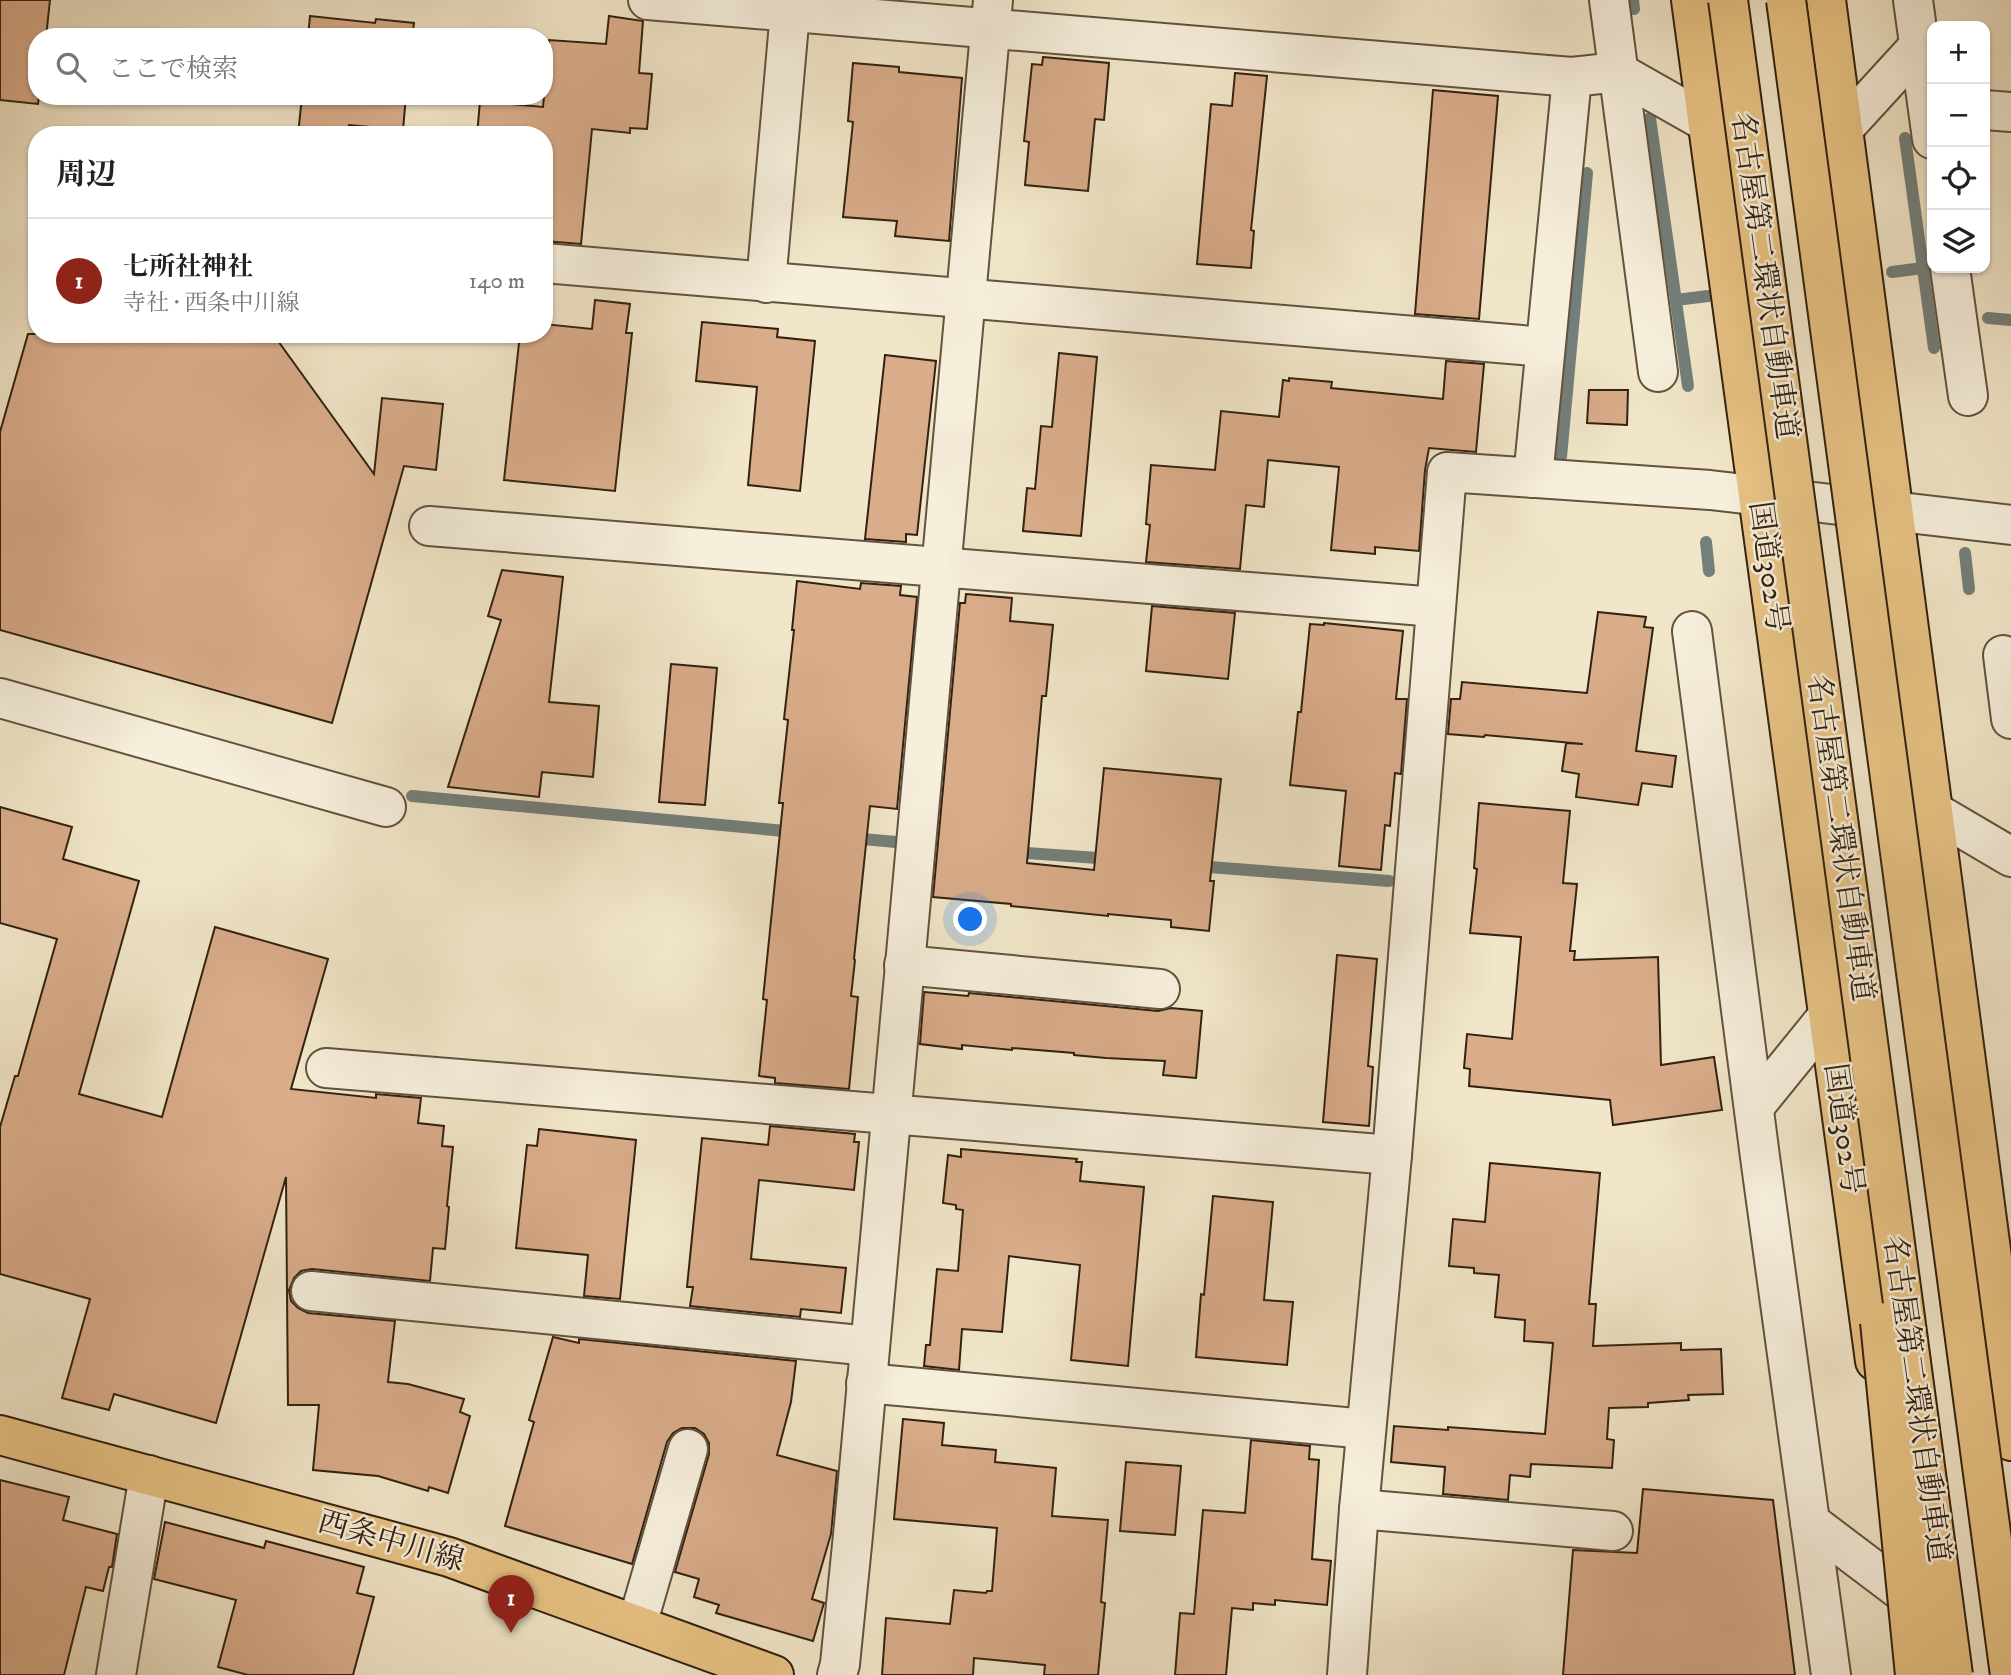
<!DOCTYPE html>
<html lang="ja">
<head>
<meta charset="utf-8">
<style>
  body { margin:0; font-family:"IM FELL DW Pica","Noto Serif JP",serif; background:#f6f6f6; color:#222 }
  .controls { position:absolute; right:21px; top:21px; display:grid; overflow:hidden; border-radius:14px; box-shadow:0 2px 5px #0004 }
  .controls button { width:63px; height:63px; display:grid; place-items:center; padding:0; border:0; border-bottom:2px solid #e0e0e0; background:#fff; color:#222; font:35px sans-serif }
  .you { position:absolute; left:971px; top:920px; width:24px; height:24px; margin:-18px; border:5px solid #fff; border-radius:50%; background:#1a73e8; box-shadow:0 0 0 10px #1a73e833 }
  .badge { display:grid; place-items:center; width:46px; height:46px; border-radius:50%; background:#8f2418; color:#fff; font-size:23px; font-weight:700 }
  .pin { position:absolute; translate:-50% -58px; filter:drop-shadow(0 2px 4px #0008) }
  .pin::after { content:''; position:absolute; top:37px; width:24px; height:21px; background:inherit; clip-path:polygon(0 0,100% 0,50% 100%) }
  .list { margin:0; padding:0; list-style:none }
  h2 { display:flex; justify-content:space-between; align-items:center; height:91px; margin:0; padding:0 28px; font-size:30px }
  h2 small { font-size:23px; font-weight:400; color:#767676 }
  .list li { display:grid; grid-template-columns:46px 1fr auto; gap:21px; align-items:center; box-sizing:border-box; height:126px; padding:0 28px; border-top:2px solid #e0e0e0 }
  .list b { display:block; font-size:26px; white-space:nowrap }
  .list p { margin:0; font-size:23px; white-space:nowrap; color:#767676 }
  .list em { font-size:23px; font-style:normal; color:#767676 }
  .icon { flex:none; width:38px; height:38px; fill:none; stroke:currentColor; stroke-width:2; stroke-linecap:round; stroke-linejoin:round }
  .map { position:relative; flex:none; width:2011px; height:1675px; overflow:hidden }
  .search { position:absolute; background:#fff; box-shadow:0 2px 5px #0004; left:28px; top:28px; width:525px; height:77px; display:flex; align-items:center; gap:18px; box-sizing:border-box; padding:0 24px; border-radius:28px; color:#767676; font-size:26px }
  .panel { position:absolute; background:#fff; box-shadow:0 2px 5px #0004; left:28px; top:126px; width:525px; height:217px; border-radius:28px }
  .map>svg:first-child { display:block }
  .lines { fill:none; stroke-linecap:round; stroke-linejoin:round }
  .stream { stroke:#737f7a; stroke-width:12 }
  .building { fill:#d9ac8a; stroke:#322110; stroke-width:2 }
  .minor-casing { stroke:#62523e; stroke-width:42 }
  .major-casing { stroke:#322110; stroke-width:42 }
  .highway-casing { stroke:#322110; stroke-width:42 }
  .minor { stroke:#f6efdc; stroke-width:38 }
  .major { stroke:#e8c384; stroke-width:38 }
  .highway { stroke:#e8c384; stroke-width:38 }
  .highway-bridge-casing { stroke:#322110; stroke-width:42; stroke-linecap:butt }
  .highway-bridge { stroke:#e8c384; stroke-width:38 }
  .labels { text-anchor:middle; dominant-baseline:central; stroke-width:5; stroke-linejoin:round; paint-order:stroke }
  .street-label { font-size:30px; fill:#322110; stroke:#f6efdc }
</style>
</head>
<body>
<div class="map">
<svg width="2011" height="1675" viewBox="0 0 2011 1675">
  <rect width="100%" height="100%" fill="#f1e6c9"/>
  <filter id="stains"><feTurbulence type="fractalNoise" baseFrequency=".00286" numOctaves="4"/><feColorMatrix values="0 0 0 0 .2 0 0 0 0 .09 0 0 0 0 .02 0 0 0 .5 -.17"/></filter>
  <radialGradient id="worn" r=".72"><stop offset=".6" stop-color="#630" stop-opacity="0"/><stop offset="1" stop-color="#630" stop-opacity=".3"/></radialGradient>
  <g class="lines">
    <g class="stream">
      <path d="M1633,0L1634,9"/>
      <path d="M1650,118L1688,386"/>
      <path d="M1905,138L1934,348"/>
      <path d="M1892,272L1923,268"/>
      <path d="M1676,300L1708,296"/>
      <path d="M1988,318L2011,320"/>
      <path d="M1561,457L1587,173"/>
      <path d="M1706,542L1709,571"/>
      <path d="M1965,553L1969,589"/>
      <path d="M412,796L795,832"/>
      <path d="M851,838L896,842"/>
      <path d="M1012,852L1112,859"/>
      <path d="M1197,866L1389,881"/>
    </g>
  </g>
  <g class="building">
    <path d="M0,0H50L46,37H37V96H39L38,104L0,100Z"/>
    <path d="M310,16L375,23L376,19L414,23L412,37H308Z"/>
    <path d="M609,16L643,21L639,73L652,74L647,129L630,128V133L592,129L581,244L544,241L549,188L544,187V135H477L480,101L543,107L549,40L606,44Z"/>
    <path d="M1043,57L1109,63L1104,120L1095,119L1088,191L1025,185L1029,142L1024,141L1032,64L1042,65Z"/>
    <path d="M853,63L899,67V72L962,78L949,241L895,236L897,221L843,217L853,122L848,121Z"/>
    <path d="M1235,73L1267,76L1251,230L1254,231L1251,268L1197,264L1211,104L1232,106Z"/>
    <path d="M1433,90L1498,96L1479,319L1415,314Z"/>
    <path d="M302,96H406L403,130L349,125L348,135H298Z"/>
    <path d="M595,300L630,304L626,333H632L615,491L504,480L520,334H544V324L592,329Z"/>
    <path d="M702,322L778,329L777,337L815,341L800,491L748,485L757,387L696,381Z"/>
    <path d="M28,334H273L374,474L382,398L443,404L436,470L404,466L332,723L0,630V432Z"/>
    <path d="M1059,353L1097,357L1081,536L1023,531L1027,488L1035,489L1041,426L1052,427Z"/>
    <path d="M885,355L936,361L917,535L906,534V542L865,539Z"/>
    <path d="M1446,361L1484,364L1476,452L1429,448L1425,470L1419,551L1375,547V554L1331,550L1339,467L1268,460L1264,507L1246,505L1240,569L1146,562L1150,525L1146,524L1151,465L1215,470L1221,411L1279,417L1283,380L1289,381V378L1332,382L1331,388L1443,399Z"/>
    <path d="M1589,390H1628L1627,425L1587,423Z"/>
    <path d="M502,570L563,577L549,702L599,706L593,777L542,772L539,797L448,787L501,620L488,616Z"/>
    <path d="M797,581L860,589L861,583L901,586L900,595L917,597L897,809L870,806L854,959L855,960L851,996L858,997L849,1089L775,1083V1078L759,1076L767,1000L763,999L783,803H779L788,720L784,719L794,630H792Z"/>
    <path d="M966,594L1012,598L1010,621L1053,625L1046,696H1042L1027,863L1094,870L1104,768L1221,779L1210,881H1214L1209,931L1171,927V920L1108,914V916L1011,906V904L933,897L960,603H965Z"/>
    <path d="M1152,606L1235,613L1228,679L1146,671Z"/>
    <path d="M1598,612L1646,617L1644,627L1653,628L1636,751L1676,756L1672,787L1642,783L1638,805L1576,797L1579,774L1562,771L1566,743L1583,744L1485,735L1484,737L1448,734L1451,699H1460L1462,682L1587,693Z"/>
    <path d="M1324,623L1403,631L1396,699H1407L1401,774L1395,773L1390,826L1385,825L1381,870L1339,866L1346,791L1290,785L1298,712H1301L1310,624L1324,625Z"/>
    <path d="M671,664L717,668L705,805L659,802Z"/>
    <path d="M1479,803L1570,811L1563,883L1577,884L1570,951H1575L1574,960L1658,957L1661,1065L1714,1057L1722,1110L1613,1125L1610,1100L1469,1086L1470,1069L1464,1068L1467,1034L1512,1039L1521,937L1470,933L1477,869L1474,868Z"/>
    <path d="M0,807L72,827L63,859L139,881L79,1094L162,1117L215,927L328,959L291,1089L376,1098V1094L421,1098L418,1123L444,1126L442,1146L453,1147L447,1206L449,1207L445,1249L433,1248L430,1281L312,1269L301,1271L294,1278L289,1290L291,1301L298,1308L308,1313L395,1321L388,1382L408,1384L464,1399L460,1412L470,1416L448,1493L429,1487L428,1491L378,1476L313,1470L319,1405H288L286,1177L216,1423L114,1394L109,1410L62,1398L90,1299L0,1274V1127L15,1076H18L57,939L0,923Z"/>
    <path d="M1337,955L1377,959L1368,1066L1373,1067L1369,1126L1323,1122Z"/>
    <path d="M924,992L968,996L969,993L1158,1011L1171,1008L1202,1011L1196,1078L1163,1075L1165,1061L1106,1058L1074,1055V1053L1012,1048V1050L962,1045V1049L920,1044Z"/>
    <path d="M770,1126L855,1134L854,1142H859L854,1190L759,1180L751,1259L846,1268L841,1313L801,1309L800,1317L690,1306L693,1287H687L702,1138L768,1145Z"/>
    <path d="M539,1129L636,1140L620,1299L584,1296L588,1255L516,1248L527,1145L537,1146Z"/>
    <path d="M961,1149L1077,1159L1076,1162H1082L1080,1181L1144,1187L1128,1366L1071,1360L1080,1265L1009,1256L1002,1332L962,1329L959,1370L924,1366L926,1345H930L937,1269L958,1271L963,1210L956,1209V1205L943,1203L948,1155L961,1157Z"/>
    <path d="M1490,1163L1600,1173L1589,1304H1596L1593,1346L1681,1343V1350L1721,1349L1723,1394L1688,1395L1689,1400L1648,1403V1407L1609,1408L1607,1439L1614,1440L1612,1468L1531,1464L1530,1477L1510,1475L1508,1500L1443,1494L1445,1467L1391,1462L1394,1426L1448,1430V1427L1545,1434L1553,1343L1524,1341L1525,1320L1495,1317L1499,1275L1474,1273V1268L1449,1266L1453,1219L1485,1222Z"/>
    <path d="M1213,1196L1273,1202L1264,1300L1293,1302L1287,1365L1196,1357L1201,1294L1204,1295Z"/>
    <path d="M553,1337L579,1343V1339L796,1361L791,1402L777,1455L837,1471L831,1534L812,1599L824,1603L813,1641L716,1613L719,1605L694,1597L699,1579L675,1572L709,1454V1443L704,1434L695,1428H682L673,1433L667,1442L632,1564L505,1526L534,1422L529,1420Z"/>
    <path d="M903,1419L944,1423L942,1445L996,1450L995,1462L1056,1468L1052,1516L1108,1520L1101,1602L1105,1603L1098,1675H1044L1045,1665L974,1658L973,1675H882L886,1618L950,1624L954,1590L986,1593L987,1591H992L997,1528L894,1519Z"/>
    <path d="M1251,1440L1310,1446L1309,1459L1319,1460L1312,1559L1331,1561L1327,1605L1275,1600V1605L1253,1603V1610L1232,1608L1226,1675H1175L1180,1613L1194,1614L1203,1510L1245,1513Z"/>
    <path d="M1126,1462L1181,1466L1175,1535L1120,1531Z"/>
    <path d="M0,1480L69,1497L63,1520L117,1534L112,1567H109L103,1591L86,1587L64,1675H0Z"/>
    <path d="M1643,1489L1773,1500L1795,1675H1563L1573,1550L1637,1553Z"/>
    <path d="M165,1522L264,1548L266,1541L364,1567L357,1593L374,1597L353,1675H248L218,1667L236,1600L154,1579Z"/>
  </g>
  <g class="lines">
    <g class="minor-casing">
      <g id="minor">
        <path d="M648,0L1572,77L1618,72L1708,123"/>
        <path d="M1609,0L1658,372"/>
        <path d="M1913,0L1932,139"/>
        <path d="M1985,110L2011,112"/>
        <path d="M1843,129L1919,46"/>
        <path d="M544,263L1545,347"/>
        <path d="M1950,268L1968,396"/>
        <path d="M766,283L790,12"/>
        <path d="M1533,478L1572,77"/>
        <path d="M429,526L1436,607"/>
        <path d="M1692,631L1760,1157L1831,1675"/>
        <path d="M2003,655L2011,719"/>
        <path d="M0,698L386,807"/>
        <path d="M1933,811L2011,857"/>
        <path d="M904,965L1160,989"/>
        <path d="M326,1068L1392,1155"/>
        <path d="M1754,1107L1827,1017"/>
        <path d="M311,1291L870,1346"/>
        <path d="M866,1383L1366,1429"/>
        <path d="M1359,1509L1613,1531"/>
        <path d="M1810,1522L1908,1596"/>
        <path d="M637,1625L688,1449"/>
        <path d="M116,1675L149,1475"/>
        <path d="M837,1675L840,1664L853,1535L993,0"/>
        <path d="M1347,1675L1359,1509L1392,1155L1447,472L1710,490L2011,525"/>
      </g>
    </g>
    <g class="major-casing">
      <path id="major" d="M0,1435L449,1557L774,1675"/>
    </g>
    <g class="highway-casing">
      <g id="highway">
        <path d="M1691,0L1875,1361"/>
        <path d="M1826,0L2011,1402"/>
        <path d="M1997,1380L2011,1441"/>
      </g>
    </g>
    <use href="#minor" class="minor"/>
    <use href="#major" class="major"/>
    <use href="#highway" class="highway"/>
    <g class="highway-bridge-casing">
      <g id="highway-bridge">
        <path d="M1728,0L1953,1675"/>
        <path d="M1786,0L2010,1675"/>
        <path d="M1880,1322L1915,1675"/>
      </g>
    </g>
    <use href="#highway-bridge" class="highway-bridge"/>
  </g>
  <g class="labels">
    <g class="street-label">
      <text transform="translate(1764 276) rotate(82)">名古屋第二環状自動車道</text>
      <text transform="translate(1768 567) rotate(82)">国道302号</text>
      <text transform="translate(1840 838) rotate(82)">名古屋第二環状自動車道</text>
      <text transform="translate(1843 1129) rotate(82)">国道302号</text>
      <text transform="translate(1916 1399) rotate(82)">名古屋第二環状自動車道</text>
      <text transform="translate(391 1542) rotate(16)">西条中川線</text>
    </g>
  </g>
  <rect width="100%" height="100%" filter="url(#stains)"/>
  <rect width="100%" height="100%" fill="url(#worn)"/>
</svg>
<div class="controls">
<button>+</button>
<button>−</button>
<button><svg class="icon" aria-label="locate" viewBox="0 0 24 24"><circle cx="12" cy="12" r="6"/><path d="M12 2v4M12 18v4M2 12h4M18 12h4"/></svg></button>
<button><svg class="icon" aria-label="layers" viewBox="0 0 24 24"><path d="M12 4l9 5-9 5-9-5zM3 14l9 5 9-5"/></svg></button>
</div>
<div class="you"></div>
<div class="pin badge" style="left:511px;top:1633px">1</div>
<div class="search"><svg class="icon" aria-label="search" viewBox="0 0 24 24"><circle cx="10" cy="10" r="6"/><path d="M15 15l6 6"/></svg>ここで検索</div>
<section class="panel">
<h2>周辺<small></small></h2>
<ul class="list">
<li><span class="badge">1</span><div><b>七所社神社</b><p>寺社 · 西条中川線</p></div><em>140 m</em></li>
</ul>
</section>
</div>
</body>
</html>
